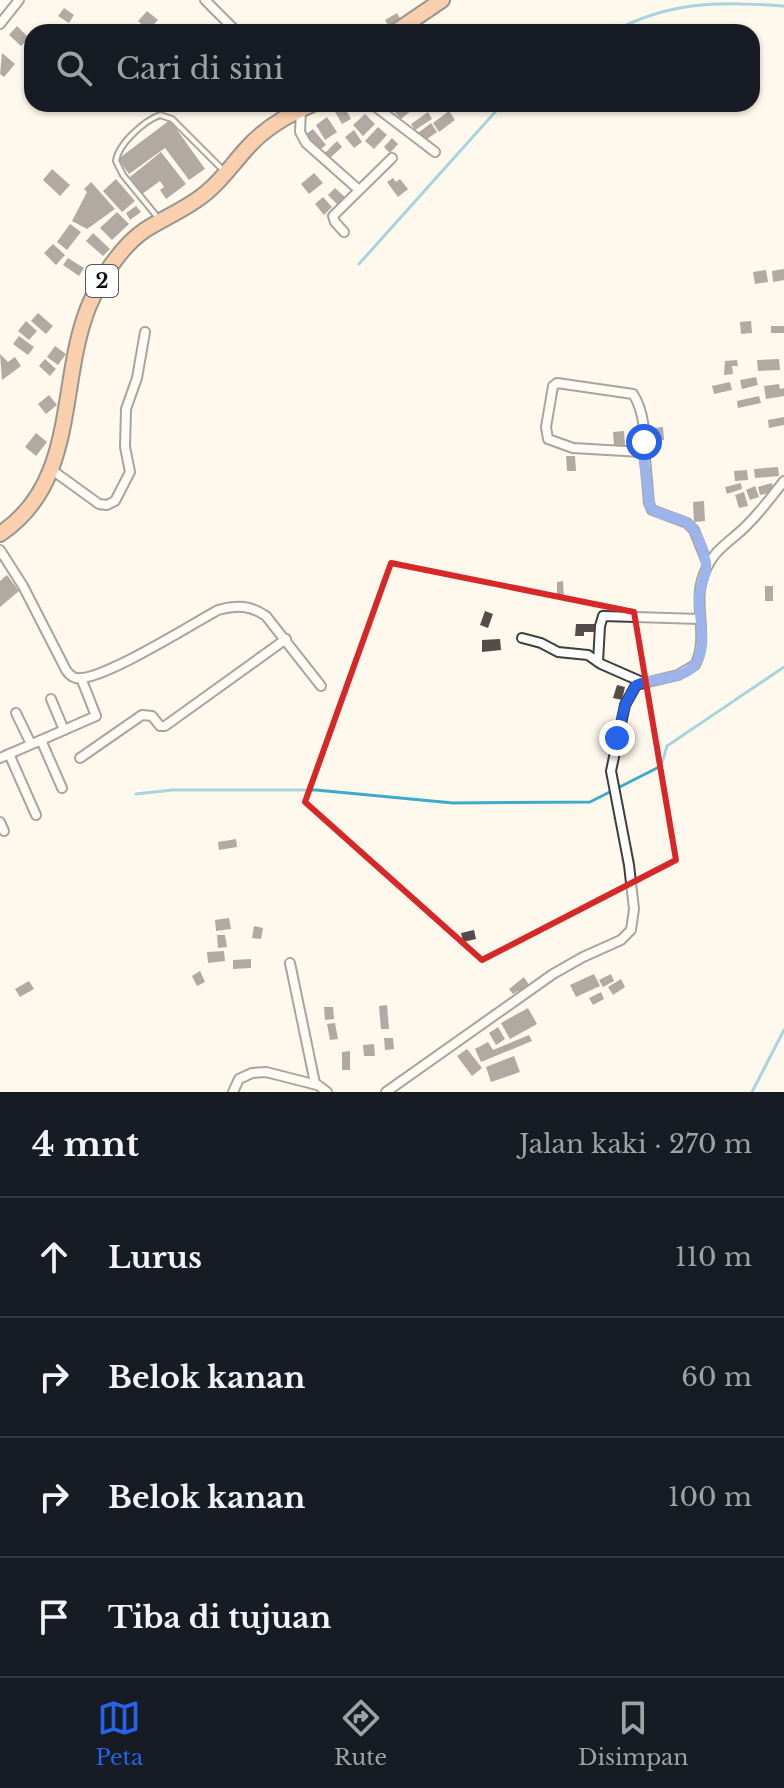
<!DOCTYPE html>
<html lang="id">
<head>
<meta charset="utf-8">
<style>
  body { margin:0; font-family:"Libre Baskerville",serif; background:#242831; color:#f1f3f6 }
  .stop { position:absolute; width:24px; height:24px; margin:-18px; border:6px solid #2563eb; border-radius:50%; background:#fff }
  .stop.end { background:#2563eb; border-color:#fff; box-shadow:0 2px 8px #0008 }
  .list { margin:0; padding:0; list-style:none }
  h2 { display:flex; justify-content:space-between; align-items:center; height:104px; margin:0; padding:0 32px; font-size:34px }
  h2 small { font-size:26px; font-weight:400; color:#9ea1a6 }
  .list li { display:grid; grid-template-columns:52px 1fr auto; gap:24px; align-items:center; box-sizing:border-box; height:120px; padding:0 32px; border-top:2px solid #363941 }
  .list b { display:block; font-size:30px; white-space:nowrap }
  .list em { font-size:26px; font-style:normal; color:#9ea1a6 }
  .icon { flex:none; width:44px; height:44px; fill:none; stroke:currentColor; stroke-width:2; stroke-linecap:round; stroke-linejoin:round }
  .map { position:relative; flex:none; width:784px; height:1092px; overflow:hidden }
  .search { position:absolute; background:#171b24; box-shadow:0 2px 6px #0004; left:24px; right:24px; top:24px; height:88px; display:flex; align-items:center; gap:20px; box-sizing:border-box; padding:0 28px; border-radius:24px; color:#9ea1a6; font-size:30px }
  .sheet { height:584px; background:#171b24 }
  nav { display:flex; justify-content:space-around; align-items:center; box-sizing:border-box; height:112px; border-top:2px solid #363941; background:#171b24; font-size:22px; color:#9ea1a6 }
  nav a { display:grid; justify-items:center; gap:4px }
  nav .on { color:#2563eb }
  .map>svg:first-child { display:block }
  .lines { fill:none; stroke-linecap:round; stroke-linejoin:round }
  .stream { stroke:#3cabc9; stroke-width:3 }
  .building { fill:#554b49 }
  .service-casing { stroke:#3f3f3f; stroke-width:8 }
  .minor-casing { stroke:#3f3f3f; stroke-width:12 }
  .trunk-casing { stroke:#1d1d1d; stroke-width:18 }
  .service { stroke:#fff; stroke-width:4 }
  .minor { stroke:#fff; stroke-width:8 }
  .trunk { stroke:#f29d60; stroke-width:14 }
  .route { stroke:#2563eb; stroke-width:10 }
  .marked { fill:none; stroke:#d62828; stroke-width:6; stroke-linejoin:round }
  .labels { text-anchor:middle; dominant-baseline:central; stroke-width:8; stroke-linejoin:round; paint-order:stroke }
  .shield { fill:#fff; stroke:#555; stroke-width:2 }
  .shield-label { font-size:20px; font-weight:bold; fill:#0c0c0c }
</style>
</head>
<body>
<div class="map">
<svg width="784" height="1092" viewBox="0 0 784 1092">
  <rect width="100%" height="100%" fill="#fff8ec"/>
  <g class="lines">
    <g class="stream">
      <path d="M612,32C672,0 719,2 784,6"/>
      <path d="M359,264L496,111L505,104"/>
      <path d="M136,794L172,790H316L453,803L590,802L661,766L667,746L784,667"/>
      <path d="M752,1092L784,1030"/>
    </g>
  </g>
  <g class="building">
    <path d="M64,8L74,15L69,23L58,16Z"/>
    <path d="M147,11L158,20L148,30L138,21Z"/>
    <path d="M397,13L401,20L389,27L385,20Z"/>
    <path d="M17,26L29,38L21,46L9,35Z"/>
    <path d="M2,53L15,64L4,77L0,74Z"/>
    <path d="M343,104L351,119L342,124L331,105Z"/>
    <path d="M393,104H406L412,110L401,119L390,107Z"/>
    <path d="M449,111L455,120L439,132L433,123Z"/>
    <path d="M428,112L432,119L415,130L411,124Z"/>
    <path d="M365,114L375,124L363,136L353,125Z"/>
    <path d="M327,117L337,132L325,140L316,125Z"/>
    <path d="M170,120L205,169L189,180L165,148L129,174L118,159Z"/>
    <path d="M431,123L437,132L424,141L418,133Z"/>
    <path d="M378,127L387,135L374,149L365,141Z"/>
    <path d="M313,129L326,145L318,151L305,135Z"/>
    <path d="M354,130L362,142L354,148L345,137Z"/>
    <path d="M392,138L398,144L390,153L384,147Z"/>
    <path d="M337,141L342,147L329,159L324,154Z"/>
    <path d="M161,152L186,184L166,199L160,190L164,187L160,181L142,194L130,177Z"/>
    <path d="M52,169L70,185L60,196L43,180Z"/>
    <path d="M314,173L323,183L309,194L301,184Z"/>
    <path d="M393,178L396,182L400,179L408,189L398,197L387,182Z"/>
    <path d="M116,179L135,201L122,212L103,191Z"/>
    <path d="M91,182L115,209L87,229L72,221L87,192L84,189Z"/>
    <path d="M335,188L346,198L339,206L328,195Z"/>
    <path d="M323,197L332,207L324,215L315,204Z"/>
    <path d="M136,206L141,212L130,220L126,213Z"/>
    <path d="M117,212L129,224L112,240L100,228Z"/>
    <path d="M70,224L81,232L67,250L57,242Z"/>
    <path d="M93,233L110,249L103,256L86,241Z"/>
    <path d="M53,244L65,255L56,265L44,253Z"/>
    <path d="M68,258L84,268L79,276L63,265Z"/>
    <path d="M784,269V280L773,282L772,271Z"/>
    <path d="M766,270L768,282L755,284L753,272Z"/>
    <path d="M38,313L53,326L46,334L31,321Z"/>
    <path d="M26,321L37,331L29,340L18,331Z"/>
    <path d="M751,321L752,333L741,334L740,322Z"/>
    <rect x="771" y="326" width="13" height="7"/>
    <path d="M19,336L34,347L28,355L13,344Z"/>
    <path d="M55,346L66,354L58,365L47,357Z"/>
    <path d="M0,354L8,362L15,357L21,366L2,380Z"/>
    <path d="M45,359L56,369L50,376L39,366Z"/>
    <path d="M779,359L780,370L758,371L757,360Z"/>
    <path d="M737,360L738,366H732L733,374L724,375L725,361Z"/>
    <path d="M756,377L758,385L742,389L740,380Z"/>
    <path d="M730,382L732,390L714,394L712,386Z"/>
    <path d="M779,384L780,389L784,388V396L766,399L764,386Z"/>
    <path d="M49,395L57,405L46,414L38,404Z"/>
    <path d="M759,396L761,403L738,408L737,401Z"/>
    <path d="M784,417V425L769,428L768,420Z"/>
    <path d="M663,427L664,440L655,441L654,428Z"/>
    <path d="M624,431L625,445H614L613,432Z"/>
    <path d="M36,433L47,442L36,456L25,447Z"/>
    <path d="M566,456H575L576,471H567Z"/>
    <path d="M778,467L779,476L755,478L754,469Z"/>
    <path d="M747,470L748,480L735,481L734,471Z"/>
    <path d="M741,483L742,489L727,494L725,487Z"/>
    <path d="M772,483L774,492L760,495L758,487Z"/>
    <path d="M755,486L759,497L750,500L746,490Z"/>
    <path d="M744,492L748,506L739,508L735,495Z"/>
    <path d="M704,501L705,521L694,522L693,502Z"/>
    <path d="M7,575L19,591L0,607V581Z"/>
    <path d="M563,581L564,598H557V582Z"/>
    <rect x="765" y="586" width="8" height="15"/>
    <path d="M485,611L493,614L488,628L480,625Z"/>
    <path d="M576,624H595V632H584V636H575Z"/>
    <path d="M500,639L501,650L482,652V640Z"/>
    <path d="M617,685L625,687L622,700L613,698Z"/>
    <path d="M236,839L237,847L219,850L218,842Z"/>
    <path d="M229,918L231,929L216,931L215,920Z"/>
    <path d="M254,926L263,928L261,939L252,938Z"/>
    <path d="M474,930L476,939L463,942L461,933Z"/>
    <path d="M217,935H225L227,947L218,948Z"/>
    <path d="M224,951L225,961L208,963L207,952Z"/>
    <path d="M251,959V968L233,969V960Z"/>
    <path d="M200,971L205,982L197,986L192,976Z"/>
    <path d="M594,974L600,986L576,997L570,985Z"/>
    <path d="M611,974L614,981L603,987L599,980Z"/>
    <path d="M524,977L531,988L520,994L518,991L513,994L509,989Z"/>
    <path d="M621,979L625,987L613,995L608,987Z"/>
    <path d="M29,981L34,989L20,997L15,989Z"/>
    <path d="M601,992L604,999L593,1005L589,998Z"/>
    <path d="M387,1005L389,1029H381L379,1006Z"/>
    <path d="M324,1007H333L334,1019L325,1020Z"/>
    <path d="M528,1008L537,1024L510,1039L501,1023Z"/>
    <path d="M335,1023L338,1039L330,1040L327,1024Z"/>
    <path d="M498,1027L505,1039L496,1045L489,1033Z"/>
    <path d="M529,1035L532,1041L481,1062L475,1049L488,1042L493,1050Z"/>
    <path d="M384,1038H393L394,1049L385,1050Z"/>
    <path d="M374,1044L375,1056H364L363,1045Z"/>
    <path d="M467,1049L482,1068L472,1076L457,1056Z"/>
    <path d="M350,1051V1070H342V1052Z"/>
    <path d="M514,1056L520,1072L491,1082L486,1067Z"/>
  </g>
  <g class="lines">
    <g class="service-casing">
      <path id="service" d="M159,219L123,175L116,161C118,144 144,121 160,115L172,119L222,169"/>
    </g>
    <g class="minor-casing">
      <g id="minor">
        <path d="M205,0L237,32"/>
        <path d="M0,24L19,0"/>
        <path d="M372,104L435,152"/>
        <path d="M301,110L300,132L306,143L359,190"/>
        <path d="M344,232L335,222L333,216L392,158"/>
        <path d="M643,454C647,437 643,409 633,394L557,383L553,386L546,427L548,439L573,448L641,452L645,458L649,503L652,510L687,523L694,530L708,565"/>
        <path d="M52,470L99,504L107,505L115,501L130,472L125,447L126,409L137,378L145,332"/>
        <path d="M0,550L23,586L66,670C69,674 71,677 76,678C99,683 194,623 218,610C237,605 250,605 266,616L321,686"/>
        <path d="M522,638L541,643L558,652L588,655L601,664L642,682"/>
        <path d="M598,662L600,626L603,616L700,619"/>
        <path d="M51,699L64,730"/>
        <path d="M16,713L31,744"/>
        <path d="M41,740L62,788"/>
        <path d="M9,754L36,815"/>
        <path d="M0,758L96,716L81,678"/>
        <path d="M80,758L142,715L152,716L160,726H165L286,639"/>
        <path d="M0,822L4,831"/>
        <path d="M290,963L315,1083L327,1092"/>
        <path d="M233,1092L239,1079L252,1073L266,1072L317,1085"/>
        <path d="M386,1092L553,974L583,957L621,940L631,930L634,909L629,865L611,771L625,705L636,685L678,675L695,665C709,639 694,607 702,580C711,549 729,544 748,524C761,511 773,495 784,481"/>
      </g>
    </g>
    <g class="trunk-casing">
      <g id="trunk">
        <path d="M395,32L442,0"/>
        <path d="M0,534C78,482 58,385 88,308C99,281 120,247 145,230C165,217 189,208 207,192C223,179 234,162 248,147C266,127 289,114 313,104"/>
      </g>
    </g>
    <use href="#service" class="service"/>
    <use href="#minor" class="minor"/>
    <use href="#trunk" class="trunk"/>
  </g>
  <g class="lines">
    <path class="route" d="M617,738L625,705L636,685C654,677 680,681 694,666C708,650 699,618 699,599C699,588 708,572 706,563C704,554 699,537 693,529C682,514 661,519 650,507L643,454L644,442"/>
  </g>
  <path d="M0 0H784V1092H0ZM391,563L634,612L676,860L482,960L305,802Z" fill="#fff8ec" fill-opacity=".55" fill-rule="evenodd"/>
  <path class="marked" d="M391,563L634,612L676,860L482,960L305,802Z"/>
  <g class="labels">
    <rect class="shield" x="86" y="265" width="32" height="32" rx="6"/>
    <g class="shield-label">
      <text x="102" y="281">2</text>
    </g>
  </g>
</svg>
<div class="stop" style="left:644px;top:442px"></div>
<div class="stop end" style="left:617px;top:738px"></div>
<div class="search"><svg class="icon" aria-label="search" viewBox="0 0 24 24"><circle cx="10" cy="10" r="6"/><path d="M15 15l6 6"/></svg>Cari di sini</div>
</div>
<section class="sheet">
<h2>4 mnt<small>Jalan kaki · 270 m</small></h2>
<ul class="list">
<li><svg class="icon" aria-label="ahead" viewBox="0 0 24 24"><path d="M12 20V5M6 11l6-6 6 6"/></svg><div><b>Lurus</b></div><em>110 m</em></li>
<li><svg class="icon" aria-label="right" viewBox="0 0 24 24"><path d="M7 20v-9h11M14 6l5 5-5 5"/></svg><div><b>Belok kanan</b></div><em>60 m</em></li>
<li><svg class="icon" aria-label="right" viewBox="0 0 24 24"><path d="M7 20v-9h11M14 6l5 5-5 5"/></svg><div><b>Belok kanan</b></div><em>100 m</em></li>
<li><svg class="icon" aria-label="arrive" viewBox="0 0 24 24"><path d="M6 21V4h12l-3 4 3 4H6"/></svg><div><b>Tiba di tujuan</b></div></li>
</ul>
</section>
<nav>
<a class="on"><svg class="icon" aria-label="map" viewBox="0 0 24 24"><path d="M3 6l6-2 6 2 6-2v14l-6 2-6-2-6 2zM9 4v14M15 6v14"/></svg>Peta</a>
<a><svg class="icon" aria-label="directions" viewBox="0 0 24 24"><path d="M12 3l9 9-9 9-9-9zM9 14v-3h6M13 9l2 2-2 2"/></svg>Rute</a>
<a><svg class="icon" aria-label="saved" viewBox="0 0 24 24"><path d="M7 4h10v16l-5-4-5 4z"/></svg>Disimpan</a>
</nav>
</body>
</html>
